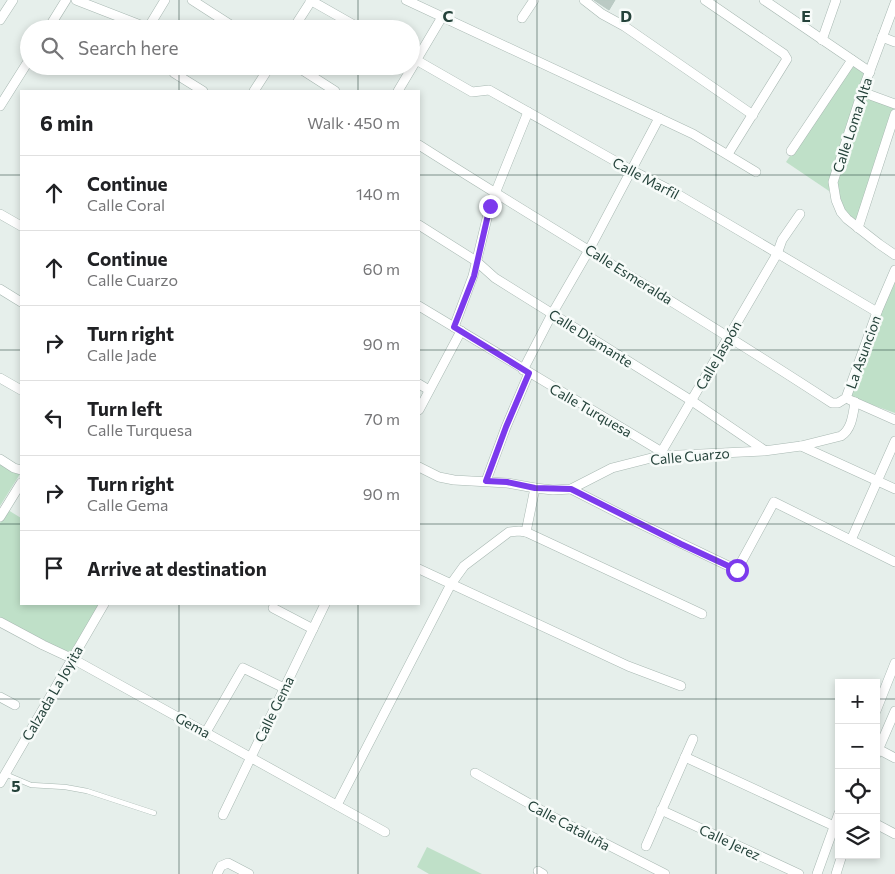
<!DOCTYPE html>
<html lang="en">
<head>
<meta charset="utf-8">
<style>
  body { margin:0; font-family:Commissioner,sans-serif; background:#f2f2f2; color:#202124 }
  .controls { position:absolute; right:15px; bottom:15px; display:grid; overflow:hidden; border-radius:0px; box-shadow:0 2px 8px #0003 }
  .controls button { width:45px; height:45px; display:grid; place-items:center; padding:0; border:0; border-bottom:1px solid #e0e0e0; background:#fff; color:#202124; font:25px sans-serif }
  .stop { position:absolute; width:15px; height:15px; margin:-11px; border:4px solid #7c3aed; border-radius:50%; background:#fff }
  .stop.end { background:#7c3aed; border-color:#fff; box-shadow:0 1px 5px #0008 }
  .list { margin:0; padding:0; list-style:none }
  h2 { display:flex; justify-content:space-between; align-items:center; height:65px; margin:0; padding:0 20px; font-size:21px }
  h2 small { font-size:16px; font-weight:400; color:#757577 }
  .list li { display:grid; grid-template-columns:32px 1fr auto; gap:15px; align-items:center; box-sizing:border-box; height:75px; padding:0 20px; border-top:1px solid #e0e0e0 }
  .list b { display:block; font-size:19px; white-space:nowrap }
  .list p { margin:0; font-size:16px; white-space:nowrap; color:#757577 }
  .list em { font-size:16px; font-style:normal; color:#757577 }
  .icon { flex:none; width:28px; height:28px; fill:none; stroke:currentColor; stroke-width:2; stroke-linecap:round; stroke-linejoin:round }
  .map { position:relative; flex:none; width:895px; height:874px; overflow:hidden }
  .search { position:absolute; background:#fff; box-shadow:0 2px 8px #0003; left:20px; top:20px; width:400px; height:55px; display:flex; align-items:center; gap:12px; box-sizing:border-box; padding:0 18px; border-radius:28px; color:#757577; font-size:19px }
  .panel { position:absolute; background:#fff; box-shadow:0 2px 8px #0003; left:20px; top:90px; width:400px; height:515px; border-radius:0px }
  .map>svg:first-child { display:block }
  .green { fill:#bfe0c8 }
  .building { fill:#bbcac4; stroke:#b8c9c2 }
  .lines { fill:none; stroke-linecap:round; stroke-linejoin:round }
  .lane-casing { stroke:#a8b8b2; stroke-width:5.5 }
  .street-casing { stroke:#a8b8b2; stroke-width:10 }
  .lane { stroke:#fff; stroke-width:4.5 }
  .street { stroke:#fff; stroke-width:9 }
  .route { stroke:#7c3aed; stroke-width:6 }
  .grid { fill:none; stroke:#24423a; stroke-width:1; stroke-opacity:0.55 }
  .labels { text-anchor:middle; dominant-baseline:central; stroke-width:5; stroke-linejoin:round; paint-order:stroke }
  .street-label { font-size:14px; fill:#24423a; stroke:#f7fbf9 }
  .grid-label { font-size:16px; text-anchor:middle; font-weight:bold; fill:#24423a; stroke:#f7fbf9; stroke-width:5; stroke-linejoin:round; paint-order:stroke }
</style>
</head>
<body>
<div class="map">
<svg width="895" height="874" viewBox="0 0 895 874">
  <rect width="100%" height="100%" fill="#e6efeb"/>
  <g class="green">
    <path d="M852,64L867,73L829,191L786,162Z"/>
    <path d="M863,95L894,106L857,224L846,213L838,199L836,183Z"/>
    <path d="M895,277V413L850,397Z"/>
    <path d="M0,462L20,474L0,506Z"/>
    <path d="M8,510L21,518V604H99L71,654L0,619V523Z"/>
    <path d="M427,847L482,874H429L417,867Z"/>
  </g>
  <path class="building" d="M594,0H615L609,10Z"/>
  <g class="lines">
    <g class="lane-casing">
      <path id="lane" d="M5,774L31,785L65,787L87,791L154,813"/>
    </g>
    <g class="street-casing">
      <g id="street">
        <path d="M76,0L148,28L165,0"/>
        <path d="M192,0L237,29"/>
        <path d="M310,0L361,29"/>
        <path d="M406,0L659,118L693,134L756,172"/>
        <path d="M584,0L602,14L624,26L753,115"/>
        <path d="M705,0L784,54L787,59L728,154"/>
        <path d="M764,0L870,72"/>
        <path d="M895,3L862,92L833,182L836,200L841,212L847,219L879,244L895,255"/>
        <path d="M522,18L534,0"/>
        <path d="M0,20L13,0"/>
        <path d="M48,29L66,0"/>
        <path d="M293,29L311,1"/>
        <path d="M882,37L895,42"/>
        <path d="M822,40L836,0"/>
        <path d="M411,57L472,92L489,90L631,170L672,191L877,312"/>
        <path d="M296,66L335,91"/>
        <path d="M174,73L203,91"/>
        <path d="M254,91L270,66"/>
        <path d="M398,91L442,17"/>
        <path d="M862,92L895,104"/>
        <path d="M0,106L29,60"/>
        <path d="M419,145C556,232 696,314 832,403H838L846,398L877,312L895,270"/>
        <path d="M791,151L852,60"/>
        <path d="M0,214L21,226"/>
        <path d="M419,225L476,261L495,278L692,401L764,450"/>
        <path d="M858,228L895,114"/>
        <path d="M0,289L21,302"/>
        <path d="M419,306L662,452"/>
        <path d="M454,327L473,276L490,206L528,112"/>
        <path d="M523,370L552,314L589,250L659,118"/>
        <path d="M0,378L21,390"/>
        <path d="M419,384L429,390"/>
        <path d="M850,400L895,420"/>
        <path d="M419,410L461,331"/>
        <path d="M801,446L895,489"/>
        <path d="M659,456L777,254L782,240L800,214"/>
        <path d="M0,459L14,468L21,470"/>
        <path d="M419,467L439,477L454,480L507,483L535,488L553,490L571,489L612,468L659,456L764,451L801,446L841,436C852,429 853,414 855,402"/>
        <path d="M486,481L506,427L529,373"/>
        <path d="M571,489L626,517L737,570L774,502L895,562"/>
        <path d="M0,517L21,483"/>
        <path d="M526,532L535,488"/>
        <path d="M851,540L895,441"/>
        <path d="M419,569L628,666L681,686"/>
        <path d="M273,608L313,629"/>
        <path d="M0,622L43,645L73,659L385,832"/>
        <path d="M0,697L15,705"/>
        <path d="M876,711L895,663"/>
        <path d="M206,732L243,668L284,688"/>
        <path d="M876,748L895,758"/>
        <path d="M876,755L895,711"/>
        <path d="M685,757L834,826"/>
        <path d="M475,773L553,817L665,874"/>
        <path d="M0,783L104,604"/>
        <path d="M337,805L451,584L464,566L505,535L509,532L519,531L526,532L702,614"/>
        <path d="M661,810L799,874"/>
        <path d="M223,815L325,604"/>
        <path d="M876,824L895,834"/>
        <path d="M646,846L693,739"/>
        <path d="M538,871L543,874"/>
        <path d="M217,874L221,866L228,863L249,874"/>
        <path d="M817,874L839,813"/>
        <path d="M836,874L842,855"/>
      </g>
    </g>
    <use href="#lane" class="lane"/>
    <use href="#street" class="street"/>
  </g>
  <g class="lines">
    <path class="route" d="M490,206L474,276L454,327L529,373L506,427L486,481L507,482L535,488L571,489L681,544L737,570"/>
  </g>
  <path class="grid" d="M179,0V29M358,0V29M537,0V874M716,0V874M179,66V91M358,66V91M0,175H21M419,175H895M0,350H21M419,350H895M0,524H21M419,524H895M179,604V874M358,604V874M0,699H839M876,699H895"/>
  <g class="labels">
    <g class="street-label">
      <text transform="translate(852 125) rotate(-72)">Calle Loma Alta</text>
      <text transform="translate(646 178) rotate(28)">Calle Marfil</text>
      <text transform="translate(629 274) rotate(32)">Calle Esmeralda</text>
      <text transform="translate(591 338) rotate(32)">Calle Diamante</text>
      <text transform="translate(863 352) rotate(-70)">La Asuncion</text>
      <text transform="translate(718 355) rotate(-60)">Calle Jaspón</text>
      <text transform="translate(591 410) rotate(30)">Calle Turquesa</text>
      <text transform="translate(690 456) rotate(-5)">Calle Cuarzo</text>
      <text transform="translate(52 693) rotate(-60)">Calzada La Joyita</text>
      <text transform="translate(274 709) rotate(-64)">Calle Gema</text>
      <text transform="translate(193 725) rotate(29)">Gema</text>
      <text transform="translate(569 825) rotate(28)">Calle Cataluña</text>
      <text transform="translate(730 842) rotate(25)">Calle Jerez</text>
    </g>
  </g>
  <g class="grid-label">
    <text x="448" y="22">C</text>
    <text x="626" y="22">D</text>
    <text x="806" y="22">E</text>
    <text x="16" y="792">5</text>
  </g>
</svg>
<div class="controls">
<button>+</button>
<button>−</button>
<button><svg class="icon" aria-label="locate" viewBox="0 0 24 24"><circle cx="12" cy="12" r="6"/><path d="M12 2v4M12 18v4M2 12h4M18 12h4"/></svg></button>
<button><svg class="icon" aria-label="layers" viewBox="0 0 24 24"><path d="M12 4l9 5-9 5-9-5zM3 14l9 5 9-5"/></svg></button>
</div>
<div class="stop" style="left:737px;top:570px"></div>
<div class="stop end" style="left:490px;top:206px"></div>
<div class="search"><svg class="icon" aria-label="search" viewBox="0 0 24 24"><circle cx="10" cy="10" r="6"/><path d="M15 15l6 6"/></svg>Search here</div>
<section class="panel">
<h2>6 min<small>Walk · 450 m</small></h2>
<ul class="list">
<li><svg class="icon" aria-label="ahead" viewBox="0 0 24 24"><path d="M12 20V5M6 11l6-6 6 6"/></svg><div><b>Continue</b><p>Calle Coral</p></div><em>140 m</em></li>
<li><svg class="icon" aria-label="ahead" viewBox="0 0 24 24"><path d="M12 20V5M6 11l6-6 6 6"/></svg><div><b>Continue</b><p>Calle Cuarzo</p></div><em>60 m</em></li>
<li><svg class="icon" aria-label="right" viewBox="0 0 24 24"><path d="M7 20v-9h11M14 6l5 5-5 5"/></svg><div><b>Turn right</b><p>Calle Jade</p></div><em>90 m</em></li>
<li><svg class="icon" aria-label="left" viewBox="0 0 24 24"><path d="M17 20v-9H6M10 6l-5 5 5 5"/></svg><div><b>Turn left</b><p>Calle Turquesa</p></div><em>70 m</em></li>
<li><svg class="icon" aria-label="right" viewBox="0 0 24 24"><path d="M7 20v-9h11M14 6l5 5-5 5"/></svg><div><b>Turn right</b><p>Calle Gema</p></div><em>90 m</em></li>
<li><svg class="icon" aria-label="arrive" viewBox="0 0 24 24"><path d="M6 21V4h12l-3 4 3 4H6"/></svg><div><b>Arrive at destination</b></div></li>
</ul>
</section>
</div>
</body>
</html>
